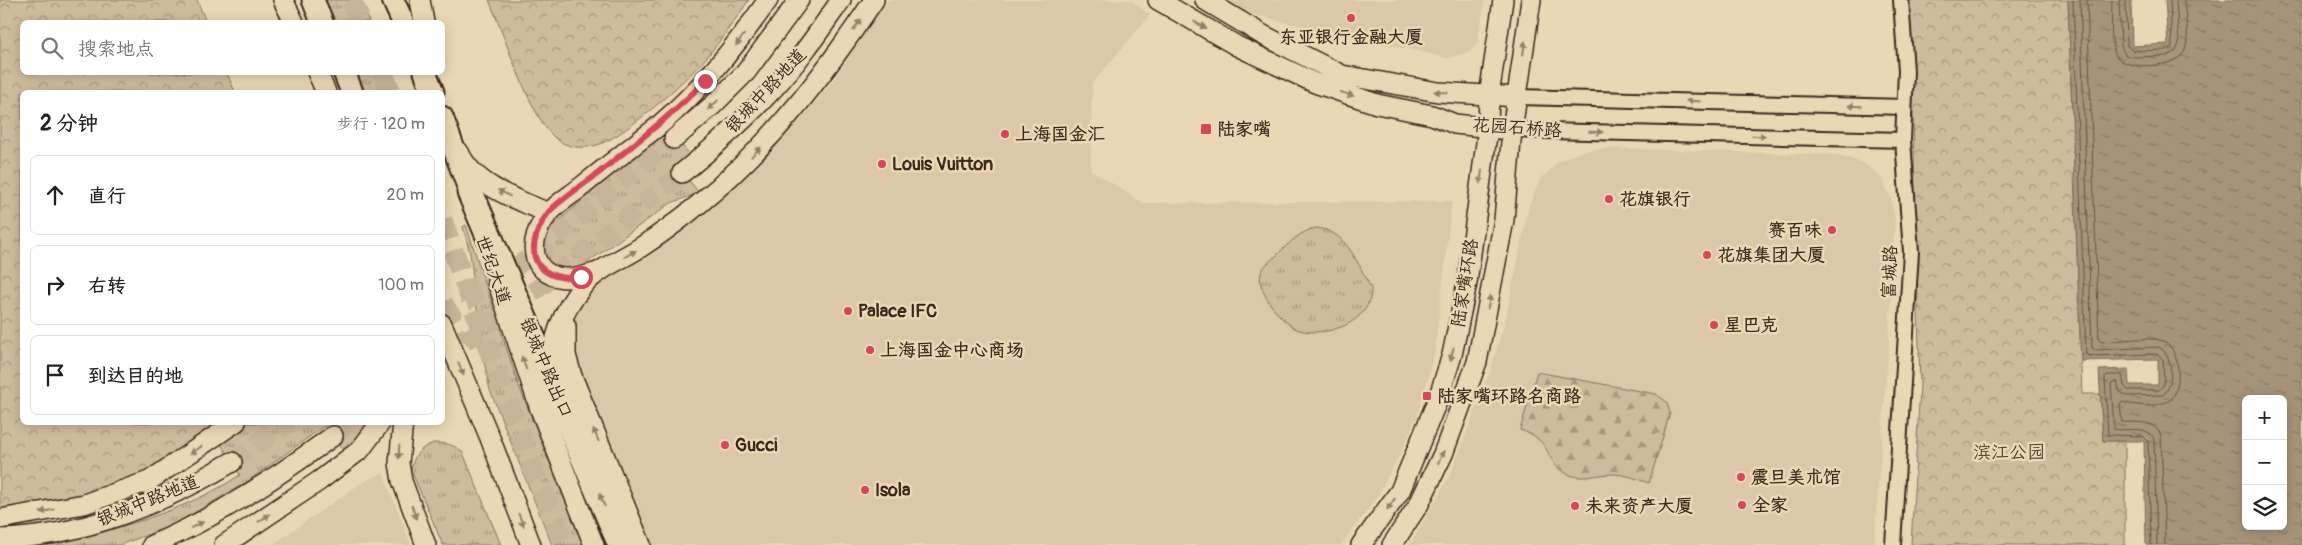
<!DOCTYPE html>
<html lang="zh">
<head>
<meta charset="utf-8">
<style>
  body { margin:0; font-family:Pangolin,"LXGW WenKai TC",sans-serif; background:#f6f6f6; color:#222 }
  .controls { position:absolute; right:15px; bottom:15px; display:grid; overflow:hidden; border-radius:8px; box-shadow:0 2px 12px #0003 }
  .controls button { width:45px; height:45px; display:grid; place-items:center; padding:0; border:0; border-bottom:1px solid #e0e0e0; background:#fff; color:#222; font:25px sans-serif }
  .stop { position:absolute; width:15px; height:15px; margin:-11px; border:4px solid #d1495b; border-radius:50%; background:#fff }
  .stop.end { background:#d1495b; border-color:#fff; box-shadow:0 1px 5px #0008 }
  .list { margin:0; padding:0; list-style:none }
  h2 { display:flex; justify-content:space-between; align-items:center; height:65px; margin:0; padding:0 20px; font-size:21px }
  h2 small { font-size:16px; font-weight:400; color:#767676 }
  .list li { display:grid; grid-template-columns:32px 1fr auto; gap:15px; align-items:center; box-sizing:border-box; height:80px; margin:0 10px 10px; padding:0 10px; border:1px solid #e0e0e0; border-radius:8px }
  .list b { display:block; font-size:19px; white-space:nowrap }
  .list em { font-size:16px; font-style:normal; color:#767676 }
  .icon { flex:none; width:28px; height:28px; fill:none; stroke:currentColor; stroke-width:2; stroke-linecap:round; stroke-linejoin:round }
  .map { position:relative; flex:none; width:2302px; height:545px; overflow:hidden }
  .search { position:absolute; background:#fff; box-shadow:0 2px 12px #0003; left:20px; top:20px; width:425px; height:55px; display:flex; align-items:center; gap:12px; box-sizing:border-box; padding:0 18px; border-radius:8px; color:#767676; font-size:19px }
  .panel { position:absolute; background:#fff; box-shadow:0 2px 12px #0003; left:20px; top:90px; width:425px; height:335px; border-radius:8px }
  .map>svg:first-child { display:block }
  .built { fill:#dcc8a8 }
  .grass { fill:url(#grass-tufts); stroke:#85725d }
  .forest { fill:url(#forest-firs); stroke:#85725d }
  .park { fill:url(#park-crowns); stroke:#85725d }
  .water { fill:url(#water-ripples); stroke:#7b6955; fill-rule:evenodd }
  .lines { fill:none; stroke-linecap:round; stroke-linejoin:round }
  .shore { stroke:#665443; stroke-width:1 }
  .secondary-tunnel { stroke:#c8b497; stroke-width:19; stroke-dasharray:19 9; stroke-linecap:butt }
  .primary-tunnel { stroke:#c8b497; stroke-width:21; stroke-dasharray:21 11; stroke-linecap:butt }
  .street-casing { stroke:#3b2a1e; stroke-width:18 }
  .secondary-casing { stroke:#3b2a1e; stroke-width:22 }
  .primary-casing { stroke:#3b2a1e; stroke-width:25 }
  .highway-casing { stroke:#3b2a1e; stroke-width:29 }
  .street { stroke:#ebd7b5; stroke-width:14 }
  .secondary { stroke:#ebd7b5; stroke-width:19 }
  .primary { stroke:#ebd7b5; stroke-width:21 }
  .highway { stroke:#ebd7b5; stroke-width:25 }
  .oneway { fill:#93806a }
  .route { stroke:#d1495b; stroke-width:6 }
  .poi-dot { fill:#d1495b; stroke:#ebd7b5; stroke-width:2 }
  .labels { text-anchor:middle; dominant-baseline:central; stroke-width:5; stroke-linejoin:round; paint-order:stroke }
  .poi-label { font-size:18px; font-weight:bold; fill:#3b2a1e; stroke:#ebd7b5; text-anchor:start }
  .street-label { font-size:18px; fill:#3b2a1e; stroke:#ebd7b5 }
  .park-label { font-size:18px; fill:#514031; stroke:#ebd7b5 }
</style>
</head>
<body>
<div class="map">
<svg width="2302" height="545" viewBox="0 0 2302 545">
  <defs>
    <pattern id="grass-tufts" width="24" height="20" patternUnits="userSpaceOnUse" patternTransform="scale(1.25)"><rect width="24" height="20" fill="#cfbb9c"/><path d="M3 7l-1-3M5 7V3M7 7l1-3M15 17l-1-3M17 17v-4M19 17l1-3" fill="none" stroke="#a9987f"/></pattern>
    <pattern id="forest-firs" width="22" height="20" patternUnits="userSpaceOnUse" patternTransform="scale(1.25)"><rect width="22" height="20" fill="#cfbb9c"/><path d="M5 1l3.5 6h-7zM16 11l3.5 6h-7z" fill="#a9987f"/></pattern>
    <pattern id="park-crowns" width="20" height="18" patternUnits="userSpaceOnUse" patternTransform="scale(1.25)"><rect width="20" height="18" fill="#cfbb9c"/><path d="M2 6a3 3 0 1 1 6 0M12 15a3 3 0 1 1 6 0" fill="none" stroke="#a9987f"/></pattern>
    <pattern id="water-ripples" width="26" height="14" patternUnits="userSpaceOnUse" patternTransform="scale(1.25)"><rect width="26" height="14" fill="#a6937a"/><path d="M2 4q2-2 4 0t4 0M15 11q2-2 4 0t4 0" fill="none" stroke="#887863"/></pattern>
  </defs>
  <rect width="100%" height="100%" fill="#ebd7b5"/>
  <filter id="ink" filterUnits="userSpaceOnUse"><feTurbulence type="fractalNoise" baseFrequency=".02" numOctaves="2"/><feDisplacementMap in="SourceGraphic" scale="10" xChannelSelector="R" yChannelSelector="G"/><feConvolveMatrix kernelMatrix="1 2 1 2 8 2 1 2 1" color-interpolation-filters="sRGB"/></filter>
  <g filter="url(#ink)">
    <g class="built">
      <path d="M887,0H1131L1150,15L1092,84L1091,170L1143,203L1452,201L1435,351L1417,417L1402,450L1377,497L1341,545H645L573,367L570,323L579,302L594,287L682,228L725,194L766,156L801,119L833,80Z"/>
      <path d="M1218,0H1485L1478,42L1470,52L1448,58L1282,22L1242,11Z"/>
      <path d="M1608,148L1839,155L1863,163L1881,177L1891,198L1895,220L1889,339L1874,545H1410L1450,475L1491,369L1507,313L1529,205L1540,179L1559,161L1582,151Z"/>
      <path d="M383,473L411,545H272L361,483Z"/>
    </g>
    <g class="grass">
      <path d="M326,0H361L369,22H336Z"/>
      <path d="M357,73H385L390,92H365Z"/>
      <path d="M667,127L689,154L678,166L699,193L671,203L581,267L569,271L553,269L541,255L543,237L549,229Z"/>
      <path d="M466,225L519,386L583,545H552L490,390L483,356L470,253L463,227Z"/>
      <path d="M1316,228C1347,230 1358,265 1371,288C1373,322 1327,338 1299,330C1283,325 1255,290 1261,273C1263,266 1271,260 1276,256C1288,244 1300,231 1316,228Z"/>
      <path d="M245,423H376L345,452L324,426L245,483L172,526L119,545H47C109,532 187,511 240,475L219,441Z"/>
      <path d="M433,443C446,443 454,444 463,453L501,545H443L411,470C414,455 419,449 433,443Z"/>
    </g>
    <path class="forest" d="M1537,372L1656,394L1667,402L1670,413L1649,483C1637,479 1625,474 1612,474C1598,474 1584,480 1570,475C1549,467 1552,453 1540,441C1535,435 1528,433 1520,430Z"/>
    <g class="park">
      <path d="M0,0H197L206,22H22V72L227,73L235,92H22V422L226,423L144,474L64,505L0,513Z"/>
      <path d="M489,0H749C735,20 721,40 706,58C684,82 629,133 600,144C584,150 566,148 554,137C530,116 503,32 489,0Z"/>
      <path d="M1910,0H2068L2082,394H2100L2103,441H2125V545H1911L1920,386Z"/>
    </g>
    <path class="water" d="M2068,0H2131L2132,46L2168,44L2165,0H2302V545H2146L2144,441H2103L2099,370L2128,369L2129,385H2158V359L2081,361ZM2246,399H2283V526H2246Z"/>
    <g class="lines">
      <g class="shore">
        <path d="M2073,0L2086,354L2088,356L2157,354L2163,359L2164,384L2159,390H2128L2124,386L2122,375H2107L2105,377L2108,435L2143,436L2148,441L2151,545"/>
        <path d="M2080,0L2092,348L2095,350L2158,347C2173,352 2175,386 2163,395L2127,396L2120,392L2117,381L2111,383L2114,429C2127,432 2147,424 2154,439L2157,545"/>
        <path d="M2087,0L2099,340L2102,342C2118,341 2149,336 2163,341C2180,347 2183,388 2171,399C2161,408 2134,406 2122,402L2120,405L2122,422C2137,423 2153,419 2161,435L2165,545"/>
        <path d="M2112,0C2112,13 2109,47 2117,57C2127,71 2179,68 2185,50C2190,36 2185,15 2184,0"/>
        <path d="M2119,0L2121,46L2125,55L2133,57L2167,56L2176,51L2179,43L2176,0"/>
        <path d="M2126,0L2127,46L2133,51L2167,50L2172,47L2170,0"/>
      </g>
      <g class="secondary-tunnel">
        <path d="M442,318L534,254L674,139"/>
        <path d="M442,358L544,284L682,173"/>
        <path d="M333,436L351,422"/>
        <path d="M232,462L291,422"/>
      </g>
      <g class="primary-tunnel">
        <path d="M351,0L361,22"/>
        <path d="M382,72L391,92"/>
        <path d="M442,220L527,454L564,545"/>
        <path d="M442,302L459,344"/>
        <path d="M256,446L280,422"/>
      </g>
      <g class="street-casing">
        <g id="street">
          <path d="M1518,97L1904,107"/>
          <path d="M1512,130L1903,140"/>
          <path d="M1893,545L1911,252L1903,140L1906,71L1901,0"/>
        </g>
      </g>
      <g class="secondary-casing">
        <g id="secondary">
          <path d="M283,0L294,22"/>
          <path d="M420,0L424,22"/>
          <path d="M1158,0L1237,46L1315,83L1377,104L1432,115L1455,124L1500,129"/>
          <path d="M1205,0L1263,35L1342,75L1438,92L1518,97"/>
          <path d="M317,72L326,92"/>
          <path d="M674,139L713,105L746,72L799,0"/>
          <path d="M459,152C473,185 517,200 549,213"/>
          <path d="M682,173C714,147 746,119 774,88C799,61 820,30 841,0"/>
          <path d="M598,272C590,274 581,278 572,278C529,280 525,240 549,213C558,203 571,195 581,187C606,167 631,147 656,128C700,91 735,47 768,0"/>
          <path d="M497,281L540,409L594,545"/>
          <path d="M442,324L490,438L531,545"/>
          <path d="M566,326V355L572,376L641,545"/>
          <path d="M554,378C549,344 560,315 582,287C598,268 621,260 641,247C661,234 681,219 699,204C772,144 822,77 874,0"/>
          <path d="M403,422L399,463L402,481L426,545"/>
          <path d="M0,519L84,504L149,481L236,422"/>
          <path d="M0,539C81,537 164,503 232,462"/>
          <path d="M152,545C218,517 275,478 333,436"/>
          <path d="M224,545L319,481L360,450L381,422"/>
          <path d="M1361,545L1400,491L1438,399L1452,355L1467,283L1488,128L1489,96L1503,0"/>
          <path d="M1392,545L1419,504L1443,454L1477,362L1504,220L1512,130L1531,0"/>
        </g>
      </g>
      <g class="primary-casing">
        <g id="primary">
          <path d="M313,0L322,22"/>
          <path d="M393,0L403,22"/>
          <path d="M344,72L352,92"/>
          <path d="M425,72L433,92"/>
          <path d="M442,117L470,192"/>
        </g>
      </g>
      <g class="highway-casing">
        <path id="highway" d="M470,192L621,545"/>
      </g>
      <use href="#street" class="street"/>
      <use href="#secondary" class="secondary"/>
      <use href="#primary" class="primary"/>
      <use href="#highway" class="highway"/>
    </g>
    <defs><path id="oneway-solid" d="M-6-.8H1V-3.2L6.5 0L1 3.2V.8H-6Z" transform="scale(1.25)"/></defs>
    <g class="oneway">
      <use href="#oneway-solid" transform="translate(857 25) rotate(-56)"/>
      <use href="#oneway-solid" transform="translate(1200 25) rotate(29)"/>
      <use href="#oneway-solid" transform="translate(740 40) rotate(127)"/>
      <use href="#oneway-solid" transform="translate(1524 48) rotate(-82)"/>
      <use href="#oneway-solid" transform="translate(1441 92) rotate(-174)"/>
      <use href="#oneway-solid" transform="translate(1347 94) rotate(18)"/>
      <use href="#oneway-solid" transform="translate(1693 101) rotate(-178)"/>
      <use href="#oneway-solid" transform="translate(713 105) rotate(137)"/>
      <use href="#oneway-solid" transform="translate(1855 106) rotate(-179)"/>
      <use href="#oneway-solid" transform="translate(1596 132) rotate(1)"/>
      <use href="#oneway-solid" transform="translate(1759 136) rotate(1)"/>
      <use href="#oneway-solid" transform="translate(756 152) rotate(-46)"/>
      <use href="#oneway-solid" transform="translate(1481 177) rotate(99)"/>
      <use href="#oneway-solid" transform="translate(504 193) rotate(-152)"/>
      <use href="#oneway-solid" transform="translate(630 254) rotate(-30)"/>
      <use href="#oneway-solid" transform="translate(1489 302) rotate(-79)"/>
      <use href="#oneway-solid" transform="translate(1452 354) rotate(104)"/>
      <use href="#oneway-solid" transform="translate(524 363) rotate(-109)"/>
      <use href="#oneway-solid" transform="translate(461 369) rotate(67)"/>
      <use href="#oneway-solid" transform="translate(596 435) rotate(-112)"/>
      <use href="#oneway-solid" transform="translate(196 450) rotate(146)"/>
      <use href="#oneway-solid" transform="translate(399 452) rotate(92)"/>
      <use href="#oneway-solid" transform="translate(1441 457) rotate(-65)"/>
      <use href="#oneway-solid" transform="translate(602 500) rotate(-113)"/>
      <use href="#oneway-solid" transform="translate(1391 504) rotate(125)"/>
      <use href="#oneway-solid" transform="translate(47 511) rotate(169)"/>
      <use href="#oneway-solid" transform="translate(414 512) rotate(70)"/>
      <use href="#oneway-solid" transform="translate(264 518) rotate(-34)"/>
      <use href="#oneway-solid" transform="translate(521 520) rotate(68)"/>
      <use href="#oneway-solid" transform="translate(197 525) rotate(-25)"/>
    </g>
  </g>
  <g class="lines" filter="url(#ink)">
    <path class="route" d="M581,277C568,279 555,278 545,271C525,257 536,229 548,213C559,200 582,186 596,175C633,145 671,116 705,81"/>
  </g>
  <g class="poi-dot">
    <circle cx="1351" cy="18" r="5"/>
    <rect x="1200" y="123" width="12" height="12" rx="2.5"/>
    <circle cx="1005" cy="134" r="5"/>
    <circle cx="882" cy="164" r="5"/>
    <circle cx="1609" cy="199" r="5"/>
    <circle cx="1832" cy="230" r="5"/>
    <circle cx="1707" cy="255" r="5"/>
    <circle cx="848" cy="311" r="5"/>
    <circle cx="1714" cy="325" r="5"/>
    <circle cx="870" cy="350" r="5"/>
    <rect x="1422" y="391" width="10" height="10" rx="2.5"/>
    <circle cx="725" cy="445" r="5"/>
    <circle cx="1741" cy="477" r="5"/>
    <circle cx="865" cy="490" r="5"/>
    <circle cx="1742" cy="505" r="5"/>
    <circle cx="1575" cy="506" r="5"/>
  </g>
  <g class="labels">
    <g class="poi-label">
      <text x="1351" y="37" text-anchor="middle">东亚银行金融大厦</text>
      <text x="1217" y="129">陆家嘴</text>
      <text x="1015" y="134">上海国金汇</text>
      <text x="892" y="164">Louis Vuitton</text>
      <text x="1619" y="199">花旗银行</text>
      <text x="1822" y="230" text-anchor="end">赛百味</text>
      <text x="1717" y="255">花旗集团大厦</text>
      <text x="858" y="311">Palace IFC</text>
      <text x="1724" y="325">星巴克</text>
      <text x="880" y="350">上海国金中心商场</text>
      <text x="1437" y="396">陆家嘴环路名商路</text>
      <text x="735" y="445">Gucci</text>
      <text x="1751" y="477">震旦美术馆</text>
      <text x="875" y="490">Isola</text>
      <text x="1752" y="505">全家</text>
      <text x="1585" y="506">未来资产大厦</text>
    </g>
    <g class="street-label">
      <text transform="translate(766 91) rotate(-47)">银城中路地道</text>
      <text transform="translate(1517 128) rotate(4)">花园石桥路</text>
      <text transform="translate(493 270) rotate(71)">世纪大道</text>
      <text transform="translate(1890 272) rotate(-88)">富城路</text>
      <text transform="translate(1465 283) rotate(-81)">陆家嘴环路</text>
      <text transform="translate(546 368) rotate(67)">银城中路出口</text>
      <text transform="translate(148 501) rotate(-22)">银城中路地道</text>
    </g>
    <g class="park-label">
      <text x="2009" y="452">滨江公园</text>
    </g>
  </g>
</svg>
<div class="controls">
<button>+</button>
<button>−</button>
<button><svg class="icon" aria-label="layers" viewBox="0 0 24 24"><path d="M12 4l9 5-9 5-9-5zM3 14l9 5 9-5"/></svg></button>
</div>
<div class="stop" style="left:581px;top:277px"></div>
<div class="stop end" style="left:705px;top:81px"></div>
<div class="search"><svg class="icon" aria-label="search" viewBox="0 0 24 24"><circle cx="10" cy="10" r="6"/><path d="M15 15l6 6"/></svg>搜索地点</div>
<section class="panel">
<h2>2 分钟<small>步行 · 120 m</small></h2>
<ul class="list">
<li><svg class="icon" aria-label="ahead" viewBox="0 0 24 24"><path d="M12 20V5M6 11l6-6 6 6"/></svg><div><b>直行</b></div><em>20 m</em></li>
<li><svg class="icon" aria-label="right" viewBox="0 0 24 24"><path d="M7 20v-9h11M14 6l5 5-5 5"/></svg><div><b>右转</b></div><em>100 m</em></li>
<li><svg class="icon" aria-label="arrive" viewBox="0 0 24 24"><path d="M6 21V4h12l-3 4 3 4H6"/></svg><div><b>到达目的地</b></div></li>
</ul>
</section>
</div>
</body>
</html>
